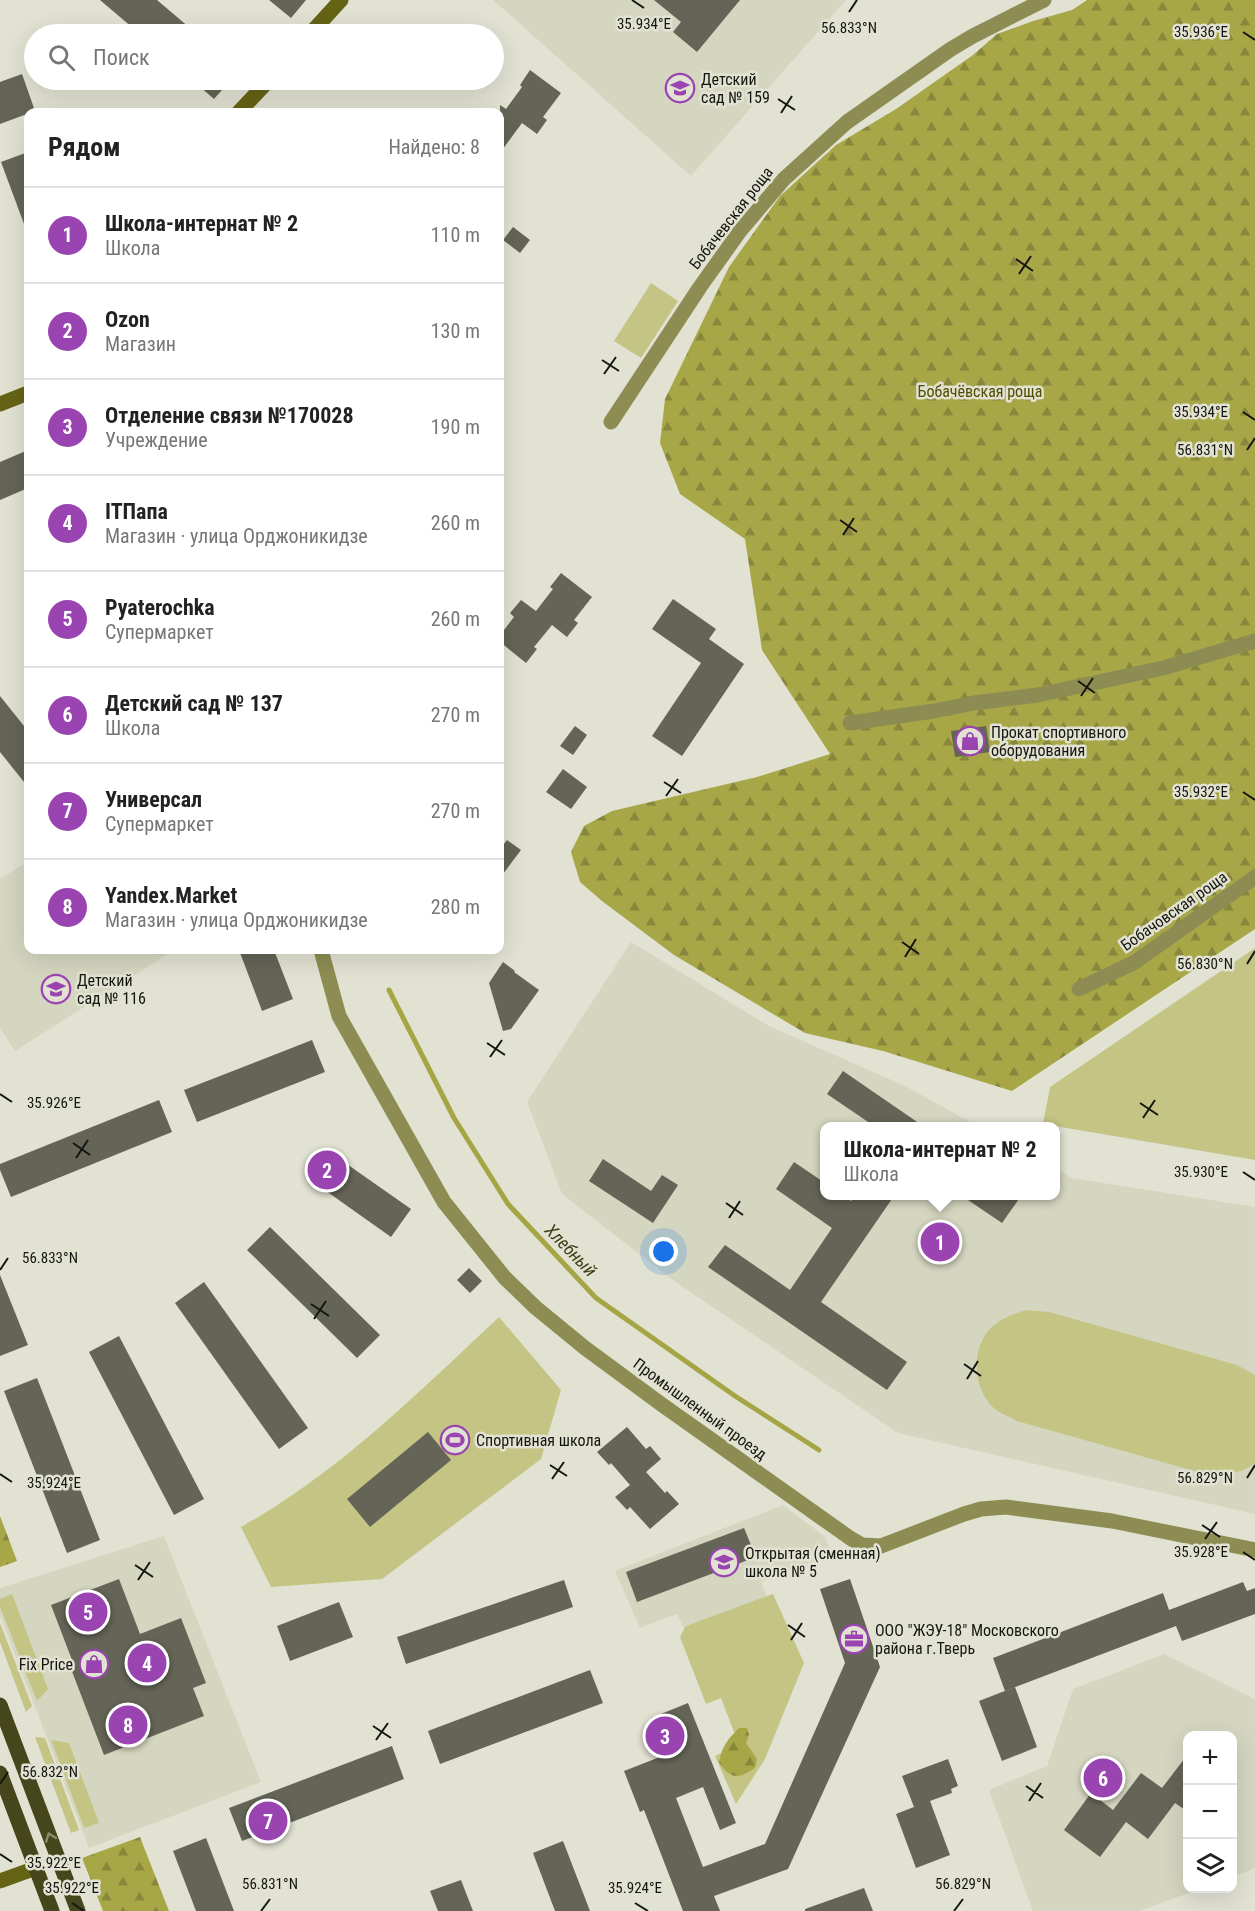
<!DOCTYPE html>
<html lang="ru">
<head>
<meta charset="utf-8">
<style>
  body { margin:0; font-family:"Roboto Condensed",sans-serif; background:#f6f6f6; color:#222 }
  .controls { position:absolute; right:18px; bottom:18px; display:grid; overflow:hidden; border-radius:12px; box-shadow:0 6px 24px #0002 }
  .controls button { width:54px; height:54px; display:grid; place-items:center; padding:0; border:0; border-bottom:2px solid #e0e0e0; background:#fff; color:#222; font:30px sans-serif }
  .you { position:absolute; left:664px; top:1252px; width:21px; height:21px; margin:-15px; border:4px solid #fff; border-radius:50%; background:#1a73e8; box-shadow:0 0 0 9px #1a73e833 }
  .badge { display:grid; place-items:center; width:39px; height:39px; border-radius:50%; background:#9a44b1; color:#fff; font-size:20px; font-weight:700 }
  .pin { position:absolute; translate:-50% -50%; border:3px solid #fff; box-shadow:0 2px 6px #0006 }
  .popup { position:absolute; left:820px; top:1122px; width:240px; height:78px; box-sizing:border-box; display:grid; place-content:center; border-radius:12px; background:#fff; filter:drop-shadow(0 2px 4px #0005); font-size:20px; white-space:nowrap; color:#767676 }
  .popup b { font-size:22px; color:#222 }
  .popup::after { content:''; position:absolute; left:50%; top:100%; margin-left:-12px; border:12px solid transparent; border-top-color:#fff }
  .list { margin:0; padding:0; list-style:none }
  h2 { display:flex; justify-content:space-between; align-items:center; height:78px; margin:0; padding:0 24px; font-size:26px }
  h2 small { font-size:20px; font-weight:400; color:#767676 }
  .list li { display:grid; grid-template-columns:39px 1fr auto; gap:18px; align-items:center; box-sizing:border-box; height:96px; padding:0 24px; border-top:2px solid #e0e0e0 }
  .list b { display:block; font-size:22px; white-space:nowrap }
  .list p { margin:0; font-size:20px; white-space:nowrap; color:#767676 }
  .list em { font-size:20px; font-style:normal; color:#767676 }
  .icon { flex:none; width:33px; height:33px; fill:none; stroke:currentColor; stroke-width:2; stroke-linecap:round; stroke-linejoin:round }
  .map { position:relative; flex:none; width:1255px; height:1911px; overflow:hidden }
  .search { position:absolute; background:#fff; box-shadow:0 6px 24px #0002; left:24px; top:24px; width:480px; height:66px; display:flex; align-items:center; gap:15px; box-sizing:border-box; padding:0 21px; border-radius:33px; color:#767676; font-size:22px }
  .panel { position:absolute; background:#fff; box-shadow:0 6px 24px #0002; left:24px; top:108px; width:480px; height:846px; border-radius:12px }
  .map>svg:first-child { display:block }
  .built { fill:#d5d6c0 }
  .green { fill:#c4c484 }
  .forest { fill:url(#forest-firs) }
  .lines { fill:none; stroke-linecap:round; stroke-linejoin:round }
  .stream { stroke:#a6a546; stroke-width:5 }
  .building { fill:#646457 }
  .street { stroke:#8d8d53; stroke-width:15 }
  .secondary { stroke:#656415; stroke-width:15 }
  .primary { stroke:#46461d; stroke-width:15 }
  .oneway { stroke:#8c8c6f }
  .ticks { fill:none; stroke:#161611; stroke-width:2 }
  .labels { text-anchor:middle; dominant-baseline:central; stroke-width:5; stroke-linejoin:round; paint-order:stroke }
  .poi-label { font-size:16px; fill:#161611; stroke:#e2e2d3; text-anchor:start }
  .street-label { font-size:16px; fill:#161611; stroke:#e2e2d3 }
  .park-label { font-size:16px; fill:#4f4e01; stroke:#e2e2d3 }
  .water-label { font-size:18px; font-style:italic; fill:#404018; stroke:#e2e2d3 }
  .ticks-label { font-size:15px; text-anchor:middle; fill:#161611; stroke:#e2e2d3; stroke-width:5; stroke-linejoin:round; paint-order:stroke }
</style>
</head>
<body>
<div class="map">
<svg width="1255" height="1911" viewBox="0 0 1255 1911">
  <defs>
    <pattern id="forest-firs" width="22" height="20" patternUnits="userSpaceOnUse" patternTransform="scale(1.5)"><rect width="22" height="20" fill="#a8a748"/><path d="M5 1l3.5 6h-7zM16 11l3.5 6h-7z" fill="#88873b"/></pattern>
  </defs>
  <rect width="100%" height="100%" fill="#e2e2d3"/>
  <g class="built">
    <path d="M493,0H846L691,176Z"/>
    <path d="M28,861V950H174L15,1051L0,1028V879Z"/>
    <path d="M631,942L769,1026L905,1086L978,1126H824V1196H1056V1169L1072,1178L1255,1207V1514L898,1433L670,1278L562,1194L527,1102Z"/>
    <path d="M783,1505L824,1536L833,1554L761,1582L768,1599L685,1631L677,1614L640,1628L615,1571Z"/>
    <path d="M164,1536L261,1782L89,1848L0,1615V1588Z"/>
    <path d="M1164,1654L1255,1699V1868L1233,1877L1232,1736H1188V1888L1200,1889L1139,1911H1033L989,1790L1047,1766L1073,1689Z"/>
  </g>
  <g class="green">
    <path d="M651,283L678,301L641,358L614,341Z"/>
    <path d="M1255,948V1160L1043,1124L1050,1087Z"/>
    <path d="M1026,1310L1049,1312L1237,1365L1255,1375V1463C1240,1475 1223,1475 1205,1474L1017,1421C1010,1417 1002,1414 996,1410C973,1391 970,1352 989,1330C999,1319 1012,1315 1026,1310Z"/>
    <path d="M499,1317L561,1390L541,1459L382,1579L271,1587L241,1527C338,1473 419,1392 499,1317Z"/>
    <path d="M12,1594L48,1689L37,1701L0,1607V1599Z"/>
    <path d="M773,1594L804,1663L765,1759L736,1804L715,1756L739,1745L721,1698L706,1704L680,1637L685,1627L694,1623Z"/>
    <path d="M0,1623L32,1706L26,1712L0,1642Z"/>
    <path d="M35,1737L45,1738L79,1830L71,1833Z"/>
    <path d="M51,1740L69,1743L99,1823L84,1828Z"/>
  </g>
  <g class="forest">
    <path d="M1087,0H1255V929L1012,1091L883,1051L805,1033L674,955L602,901L580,882L571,852L584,826L612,811L757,777L830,754L762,650L745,539L680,494L660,443L665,399L729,267L780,196L836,145L896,109L973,55L997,34L1033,21L1072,10Z"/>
    <path d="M0,1516L17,1561L0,1567Z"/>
    <path d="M739,1728H747L749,1735L746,1743L757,1759L755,1768C739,1779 730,1780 719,1762C722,1746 728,1739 739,1728Z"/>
    <path d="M140,1837L169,1911H103L82,1858Z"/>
  </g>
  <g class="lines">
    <path class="stream" d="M389,990L454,1118L508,1204L596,1298L735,1396L819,1450"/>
  </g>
  <g class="building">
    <path d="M100,0H157L197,34H140Z"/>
    <path d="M269,0H306L291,18Z"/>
    <path d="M654,0H740L697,52L673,32L681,22Z"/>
    <path d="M530,70L561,93L543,117L547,120L537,134L522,123L500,153V105L506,109L522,87L520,85Z"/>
    <path d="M22,74L35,111L0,124V82Z"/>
    <path d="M192,80H231L214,99Z"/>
    <path d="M28,152V232H27L1,162Z"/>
    <path d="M513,227L530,240L520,253L503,240Z"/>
    <path d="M28,450V488L0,500V462Z"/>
    <path d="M561,573L592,597L574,620L578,623L567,637L552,625L534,647L537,649L526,663L500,642V635L514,617L510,613L521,600L536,611L553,589L550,587Z"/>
    <path d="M673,599L716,629L709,639L744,664L682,756L652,736L701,663L652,629Z"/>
    <path d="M0,696L28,731V787L0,752Z"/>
    <path d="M575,726L587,735L573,755L560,746Z"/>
    <path d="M986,726L990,752L955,757L951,731Z"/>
    <path d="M563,769L587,787L571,809L546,792Z"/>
    <path d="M507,840L521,850L500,878V849Z"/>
    <path d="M239,950H274L293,999L262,1011Z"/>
    <path d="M503,962L515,971L514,972L539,990L511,1029L503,1031L489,983Z"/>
    <path d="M312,1040L325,1072L197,1122L184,1090Z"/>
    <path d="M843,1071L923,1126H874L827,1094Z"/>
    <path d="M159,1100L172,1132L11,1197L0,1170V1164Z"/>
    <path d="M331,1153L411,1209L391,1237L312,1181Z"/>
    <path d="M603,1159L651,1191L662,1175L678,1185L653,1223L589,1181Z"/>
    <path d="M794,1162L825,1183V1196H843L851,1201L855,1196H894L821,1302L907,1362L887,1390L708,1267L725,1245L790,1290L832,1228L776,1189Z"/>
    <path d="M962,1196H1021L1002,1223Z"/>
    <path d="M270,1227L380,1335L357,1358L247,1250Z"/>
    <path d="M469,1268L482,1281L470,1293L457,1280Z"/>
    <path d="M0,1275L28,1345L0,1356Z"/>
    <path d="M204,1282L308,1428L279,1449L175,1303Z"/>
    <path d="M119,1336L204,1499L174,1515L89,1352Z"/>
    <path d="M37,1378L100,1540L67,1553L4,1391Z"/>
    <path d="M627,1427L646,1449L650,1446L661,1459L646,1472L665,1493L667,1491L679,1504L650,1529L630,1507L627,1510L615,1497L630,1485L611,1463L609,1465L597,1452Z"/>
    <path d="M428,1432L451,1460L370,1527L347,1499Z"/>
    <path d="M744,1528L756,1557L637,1602L626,1572Z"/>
    <path d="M119,1579L140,1634L181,1618L206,1683L193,1688L204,1716L104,1755L68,1661L72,1660L51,1605Z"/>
    <path d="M850,1579L880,1667L788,1869L714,1896L720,1911H683L644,1810L640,1812L624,1771L665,1755L651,1718L688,1703L736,1823L720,1830L703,1787L676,1798L703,1867L765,1844L845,1663L820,1589Z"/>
    <path d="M564,1580L573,1607L406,1664L397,1637Z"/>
    <path d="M1243,1582L1247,1591L1255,1588V1614L1182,1641L1176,1626L1005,1691L993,1658L1163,1593L1169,1610Z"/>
    <path d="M339,1602L353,1637L290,1661L277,1626Z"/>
    <path d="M590,1670L603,1703L440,1764L428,1731Z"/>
    <path d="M1015,1687L1037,1747L1002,1761L979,1701Z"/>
    <path d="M392,1746L404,1779L242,1841L229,1808Z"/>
    <path d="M1188,1754V1812L1175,1803L1148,1839L1126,1822L1100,1857L1064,1830L1091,1793L1113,1810L1141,1773L1162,1788Z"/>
    <path d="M948,1759L958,1786L951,1789L952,1793L930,1801L950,1855L916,1868L896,1814L914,1807L902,1776Z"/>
    <path d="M206,1838L234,1911H196L173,1851Z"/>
    <path d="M563,1841L590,1911H555L533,1853Z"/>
    <path d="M461,1880L473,1911H438L430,1891Z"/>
    <path d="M864,1888L873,1911H805V1909Z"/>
  </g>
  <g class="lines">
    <g class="street">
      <path d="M611,422L700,287L740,231L784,179L847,122L951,49L973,36L1044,0"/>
      <path d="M850,723L934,711L974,703L1038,695L1163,668L1255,641"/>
      <path d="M321,950L339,1016L444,1202L505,1278L535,1307L585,1348L661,1404L850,1538L862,1545L881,1546L964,1514L981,1509L1006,1507L1112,1521L1255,1550"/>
      <path d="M1079,989L1135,962L1255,877"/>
    </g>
    <g class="secondary">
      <path d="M310,34L341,0"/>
      <path d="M239,112L269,80"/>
      <path d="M0,404L28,393"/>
      <path d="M0,1881L36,1868"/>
    </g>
    <g class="primary">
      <path d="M0,1705L78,1911"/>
      <path d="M0,1773L52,1911"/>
    </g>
  </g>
  <defs><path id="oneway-chevron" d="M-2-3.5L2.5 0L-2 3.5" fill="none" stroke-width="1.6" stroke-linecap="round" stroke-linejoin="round" transform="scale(1.5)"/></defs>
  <use class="oneway" href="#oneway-chevron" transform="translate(50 1837) rotate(-111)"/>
  <path class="ticks" d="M632,0L644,8M849,12L857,0M1243,32L1255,40M778,99L795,110M781,113L792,96M1016,259L1033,271M1019,274L1031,256M602,360L619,371M604,374L616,357M1243,412L1255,420M1247,450L1255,438M840,520L857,532M843,535L854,518M1078,681L1095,693M1081,696L1093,678M664,782L681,793M1243,792L1255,800M666,796L678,779M902,942L919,954M905,957L916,939M1247,964L1255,951M487,1043L505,1055M490,1057L502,1040M0,1094L12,1102M1140,1103L1158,1115M1143,1118L1155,1100M73,1143L90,1155M76,1158L88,1140M1243,1172L1255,1180M726,1203L743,1215M729,1218L740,1201M0,1270L8,1258M311,1304L329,1316M314,1319L326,1301M964,1364L981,1376M967,1379L978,1361M550,1465L567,1476M0,1474L12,1482M1247,1478L1255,1465M552,1479L564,1462M1202,1525L1220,1537M1205,1539L1217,1522M1243,1552L1255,1560M135,1565L153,1577M138,1580L150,1562M788,1625L805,1637M791,1640L802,1623M373,1726L391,1738M376,1740L388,1723M0,1784L8,1772M1026,1786L1043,1798M1029,1801L1041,1783M0,1854L12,1862M72,1903L84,1911M635,1903L648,1911M261,1911L270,1899M954,1911L963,1899"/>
  <defs>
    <g id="school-ring" transform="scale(1.5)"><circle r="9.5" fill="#e2e2d3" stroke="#9a44b1" stroke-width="1.5"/><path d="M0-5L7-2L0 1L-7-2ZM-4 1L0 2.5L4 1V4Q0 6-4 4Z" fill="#9a44b1"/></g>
    <g id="shop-ring" transform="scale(1.5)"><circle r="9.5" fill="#e2e2d3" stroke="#9a44b1" stroke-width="1.5"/><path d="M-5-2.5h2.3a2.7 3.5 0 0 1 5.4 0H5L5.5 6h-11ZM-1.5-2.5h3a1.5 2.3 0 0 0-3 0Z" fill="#9a44b1"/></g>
    <g id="stadium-ring" transform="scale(1.5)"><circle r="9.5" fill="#e2e2d3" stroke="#9a44b1" stroke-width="1.5"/><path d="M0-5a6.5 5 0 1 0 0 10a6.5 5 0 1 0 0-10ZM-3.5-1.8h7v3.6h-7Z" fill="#9a44b1"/></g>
    <g id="office-ring" transform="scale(1.5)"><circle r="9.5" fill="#e2e2d3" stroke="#9a44b1" stroke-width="1.5"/><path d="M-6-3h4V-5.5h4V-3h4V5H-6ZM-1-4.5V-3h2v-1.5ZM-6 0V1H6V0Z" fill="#9a44b1"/></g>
  </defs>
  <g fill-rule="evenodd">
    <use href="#school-ring" x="680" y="88"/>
    <use href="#shop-ring" x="970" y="741"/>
    <use href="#school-ring" x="56" y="989"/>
    <use href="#stadium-ring" x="455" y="1440"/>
    <use href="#school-ring" x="724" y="1562"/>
    <use href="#office-ring" x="854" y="1639"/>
    <use href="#shop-ring" x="94" y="1664"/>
  </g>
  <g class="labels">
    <g class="poi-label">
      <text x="701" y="79">Детский<tspan x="701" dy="18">сад № 159</tspan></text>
      <text x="991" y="732">Прокат спортивного<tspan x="991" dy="18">оборудования</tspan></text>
      <text x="77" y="980">Детский<tspan x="77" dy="18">сад № 116</tspan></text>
      <text x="476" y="1440">Спортивная школа</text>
      <text x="745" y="1553">Открытая (сменная)<tspan x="745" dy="18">школа № 5</tspan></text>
      <text x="875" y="1630">ООО "ЖЭУ-18" Московского<tspan x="875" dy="18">района г.Тверь</tspan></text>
      <text x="73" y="1664" text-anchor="end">Fix Price</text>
    </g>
    <g class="street-label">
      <text transform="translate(731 218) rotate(-52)">Бобачевская роща</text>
      <text transform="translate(1174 911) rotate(-35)">Бобачовская роща</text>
      <text transform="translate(700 1409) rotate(36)">Промышленный проезд</text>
    </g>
    <g class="park-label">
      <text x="980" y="391">Бобачёвская роща</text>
    </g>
    <g class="water-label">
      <text transform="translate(571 1250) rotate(46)">Хлебный</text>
    </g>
  </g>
  <g class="ticks-label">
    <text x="644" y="29">35.934°E</text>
    <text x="849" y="33">56.833°N</text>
    <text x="1201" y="37">35.936°E</text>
    <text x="1201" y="417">35.934°E</text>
    <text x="1205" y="455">56.831°N</text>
    <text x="1201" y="797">35.932°E</text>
    <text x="1205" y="969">56.830°N</text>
    <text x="54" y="1108">35.926°E</text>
    <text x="1201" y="1177">35.930°E</text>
    <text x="50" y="1263">56.833°N</text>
    <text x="1205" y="1483">56.829°N</text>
    <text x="54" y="1488">35.924°E</text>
    <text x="1201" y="1557">35.928°E</text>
    <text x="50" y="1777">56.832°N</text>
    <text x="54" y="1868">35.922°E</text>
    <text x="270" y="1889">56.831°N</text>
    <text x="963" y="1889">56.829°N</text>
    <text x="72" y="1893">35.922°E</text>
    <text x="635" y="1893">35.924°E</text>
  </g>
</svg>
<div class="controls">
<button>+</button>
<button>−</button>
<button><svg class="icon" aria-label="layers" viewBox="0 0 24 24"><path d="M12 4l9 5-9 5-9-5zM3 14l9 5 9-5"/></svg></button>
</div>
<div class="you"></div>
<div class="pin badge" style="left:940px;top:1242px">1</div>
<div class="popup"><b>Школа-интернат № 2</b>Школа</div>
<div class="pin badge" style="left:327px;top:1170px">2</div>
<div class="pin badge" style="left:665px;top:1736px">3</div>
<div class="pin badge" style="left:147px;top:1663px">4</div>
<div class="pin badge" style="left:88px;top:1612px">5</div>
<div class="pin badge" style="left:1103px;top:1778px">6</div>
<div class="pin badge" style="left:268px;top:1821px">7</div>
<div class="pin badge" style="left:128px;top:1725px">8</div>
<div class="search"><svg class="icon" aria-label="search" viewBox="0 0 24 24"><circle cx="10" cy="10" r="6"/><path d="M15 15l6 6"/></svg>Поиск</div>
<section class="panel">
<h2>Рядом<small>Найдено: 8</small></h2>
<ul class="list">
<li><span class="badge">1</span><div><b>Школа-интернат № 2</b><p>Школа</p></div><em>110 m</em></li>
<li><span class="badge">2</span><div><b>Ozon</b><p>Магазин</p></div><em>130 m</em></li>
<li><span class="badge">3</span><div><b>Отделение связи №170028</b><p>Учреждение</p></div><em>190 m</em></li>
<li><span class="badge">4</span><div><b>ITПапа</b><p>Магазин · улица Орджоникидзе</p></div><em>260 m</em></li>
<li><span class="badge">5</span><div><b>Pyaterochka</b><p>Супермаркет</p></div><em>260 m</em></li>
<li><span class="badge">6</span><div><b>Детский сад № 137</b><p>Школа</p></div><em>270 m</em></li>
<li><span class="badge">7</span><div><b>Универсал</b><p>Супермаркет</p></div><em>270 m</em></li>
<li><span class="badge">8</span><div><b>Yandex.Market</b><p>Магазин · улица Орджоникидзе</p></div><em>280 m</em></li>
</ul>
</section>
</div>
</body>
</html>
